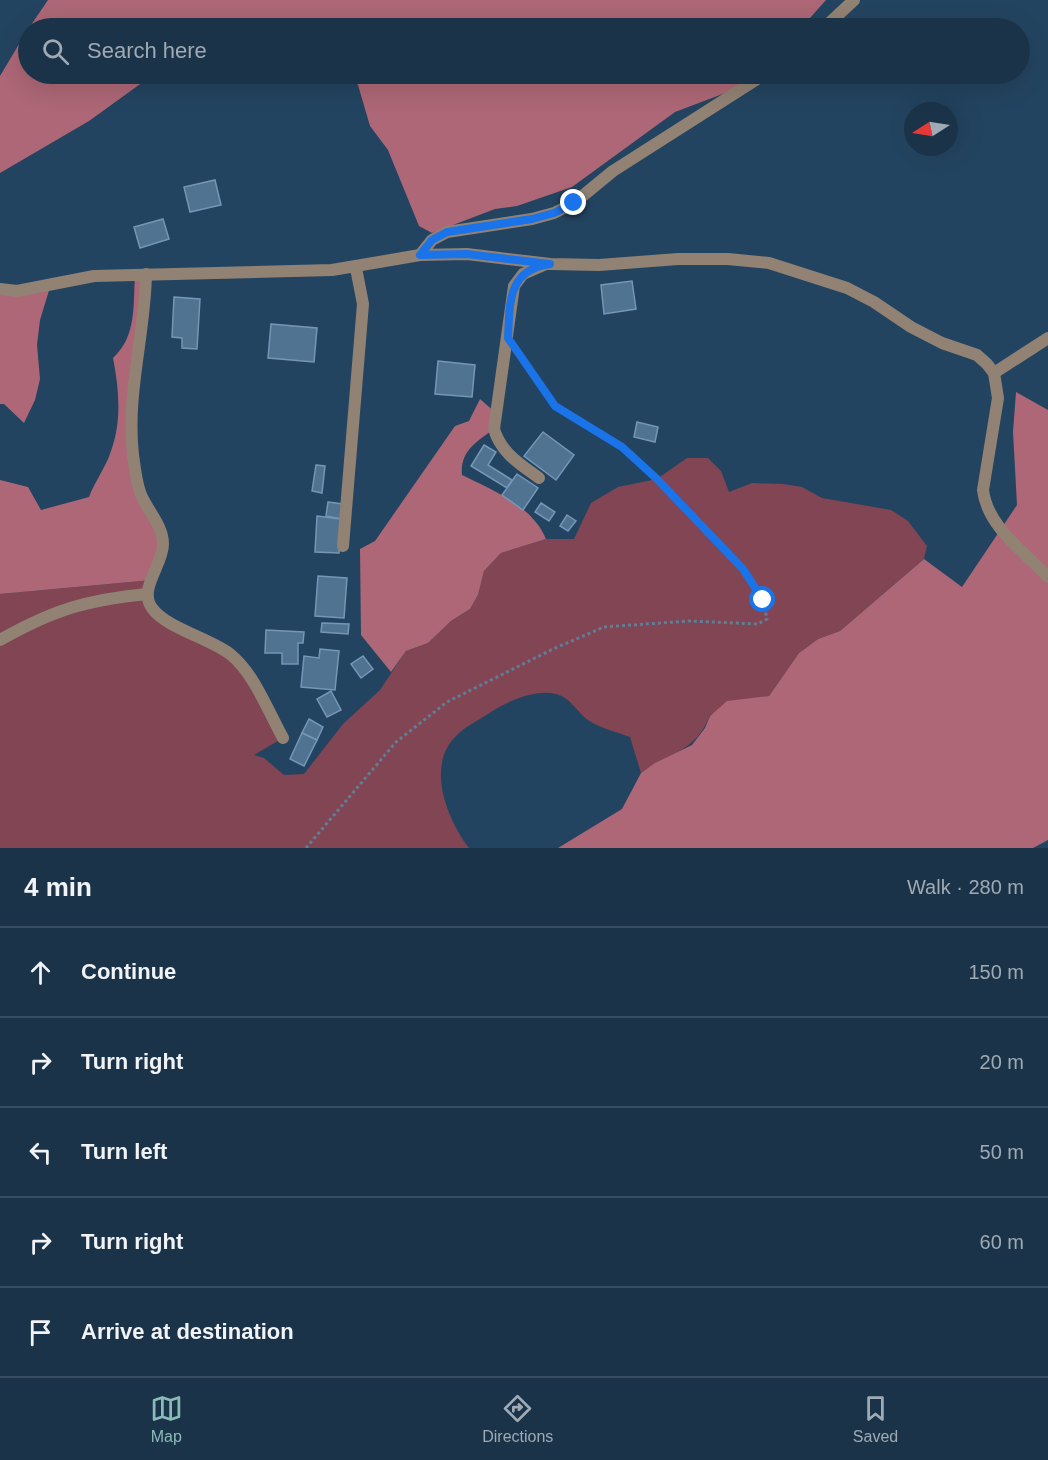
<!DOCTYPE html>
<html lang="en">
<head>
<meta charset="utf-8">
<style>
  body { margin:0; font-family:Arial,sans-serif; background:#273f52; color:#f1f3f6 }
  .compass { position:absolute; left:904px; top:102px; width:54px; height:54px; border-radius:50%; background:#1a3348; box-shadow:0 6px 24px #0002; rotate:258deg }
  .stop { position:absolute; width:18px; height:18px; margin:-14px; border:4px solid #1a73e8; border-radius:50%; background:#fff }
  .stop.end { background:#1a73e8; border-color:#fff; box-shadow:0 2px 6px #0008 }
  .list { margin:0; padding:0; list-style:none }
  h2 { display:flex; justify-content:space-between; align-items:center; height:78px; margin:0; padding:0 24px; font-size:26px }
  h2 small { font-size:20px; font-weight:400; color:#9faab4 }
  .list li { display:grid; grid-template-columns:39px 1fr auto; gap:18px; align-items:center; box-sizing:border-box; height:90px; padding:0 24px; border-top:2px solid #384e60 }
  .list b { display:block; font-size:22px; white-space:nowrap }
  .list em { font-size:20px; font-style:normal; color:#9faab4 }
  .icon { flex:none; width:33px; height:33px; fill:none; stroke:currentColor; stroke-width:2; stroke-linecap:round; stroke-linejoin:round }
  .map { position:relative; flex:none; width:1048px; height:848px; overflow:hidden }
  .search { position:absolute; background:#1a3348; box-shadow:0 6px 24px #0002; left:18px; right:18px; top:18px; height:66px; display:flex; align-items:center; gap:15px; box-sizing:border-box; padding:0 21px; border-radius:33px; color:#9faab4; font-size:22px }
  .sheet { height:528px; background:#1a3348 }
  nav { display:flex; justify-content:space-around; align-items:center; box-sizing:border-box; height:84px; border-top:2px solid #384e60; background:#1a3348; font-size:16px; color:#9faab4 }
  nav a { display:grid; justify-items:center; gap:3px }
  nav .on { color:#8bbbb9 }
  .map>svg:first-child { display:block }
  .green { fill:#814553 }
  .forest { fill:#ad6776 }
  .building { fill:#517392; stroke:#7497b7; stroke-width:1.5 }
  .lines { fill:none; stroke-linecap:round; stroke-linejoin:round }
  .path { stroke:#627e96; stroke-width:3; stroke-dasharray:3 3; stroke-linecap:butt }
  .minor { stroke:#918274; stroke-width:12 }
  .route { stroke:#1a73e8; stroke-width:8 }
</style>
</head>
<body>
<div class="map">
<svg width="1048" height="848" viewBox="0 0 1048 848">
  <rect width="100%" height="100%" fill="#234460"/>
  <path class="green" d="M687,458H708L721,471L729,492L752,483L783,484L802,487L822,498L891,510L908,521L927,546L924,559L840,631L818,639L799,653L769,696L751,699L710,715C696,752 670,752 641,773L630,737C617,732 599,728 588,720C577,712 570,697 556,694C535,689 508,701 491,712C481,719 466,726 457,735C425,765 447,819 469,848H0V594L152,580V608L232,656L283,738L254,755L264,758L284,775L304,774L343,724L380,690L406,651L428,643L451,621L470,609L478,595L484,571L501,553L546,539H574L591,503L618,487L657,479Z"/>
  <g class="forest">
    <path d="M48,0H826L801,28H29Z"/>
    <path d="M28,29V74H154L89,121L0,173V76Z"/>
    <path d="M348,74H761L741,87L675,112L572,187L517,206L495,209L432,233L419,226L388,150L370,126L358,85Z"/>
    <path d="M146,274L133,384L136,478L163,541L152,580L0,594V480L28,487L41,510L89,497C95,481 106,467 111,451C122,421 119,389 113,358C137,336 133,305 135,275Z"/>
    <path d="M51,284L40,320L37,345L40,379L35,400L24,423L4,404H0V289Z"/>
    <path d="M1016,392L1048,410V840L1033,848H558L622,809L641,773L655,763L692,745L705,728L710,716L727,701L769,696L799,653L818,639L840,631L924,559L962,587L1017,505L1013,432Z"/>
    <path d="M480,399L496,413L494,429C476,442 460,451 462,475C492,490 532,505 546,539L501,553L484,571L478,595L470,609L451,621L428,643L406,651L391,672L361,635L360,549L375,541L455,426L469,421Z"/>
  </g>
  <g class="building">
    <path d="M215,180L221,205L190,212L184,187Z"/>
    <path d="M163,219L169,239L140,248L134,227Z"/>
    <path d="M632,281L636,309L604,314L601,285Z"/>
    <path d="M174,297L200,299L197,349L182,348V338L172,337Z"/>
    <path d="M271,324L317,328L314,362L268,358Z"/>
    <path d="M438,361L475,365L472,397L435,394Z"/>
    <path d="M637,422L658,427L655,442L634,437Z"/>
    <path d="M543,432L574,455L556,480L524,456Z"/>
    <path d="M484,445L496,452L488,465L512,480L507,488L471,466Z"/>
    <path d="M316,465L325,466L322,493L312,491Z"/>
    <path d="M517,474L538,488L523,510L502,495Z"/>
    <path d="M328,502L343,504L341,519L326,516Z"/>
    <path d="M541,503L555,512L549,521L535,512Z"/>
    <path d="M567,515L576,521L568,531L560,526Z"/>
    <path d="M317,516L341,519L339,553L315,552Z"/>
    <path d="M318,576L347,578L344,618L315,616Z"/>
    <path d="M322,623L349,624L348,634L321,632Z"/>
    <path d="M266,630L304,632L303,643H298V664H282V653H265Z"/>
    <path d="M320,649L339,651L335,690L301,687L304,656L319,658Z"/>
    <path d="M363,656L373,669L361,678L351,664Z"/>
    <path d="M331,691L341,710L327,717L317,699Z"/>
    <path d="M309,719L323,727L317,740L302,733Z"/>
    <path d="M302,733L317,740L304,766L290,759Z"/>
  </g>
  <g class="lines">
    <path class="path" d="M306,848L396,742L447,702L553,649L604,627L689,621L758,624L767,619L763,600L743,569L622,447L555,406L519,354"/>
    <g class="minor">
      <path d="M824,28L854,0"/>
      <path d="M420,255L432,240L447,232L532,219L554,213L574,203L613,171L765,74"/>
      <path d="M146,274C145,335 126,394 133,455C135,468 136,482 141,495C148,511 163,526 163,544C163,565 138,589 152,608C166,628 209,638 230,654C254,673 268,711 283,738"/>
      <path d="M0,289L17,291L94,276L332,270L420,255L467,254L550,264L599,265L678,259H728L769,263L847,288L874,302L911,327L942,343L977,355L987,364L994,373L998,398L983,490C987,526 1024,552 1048,577"/>
      <path d="M994,373L1048,338"/>
      <path d="M539,478C520,464 501,453 494,429L514,286L523,274L546,264"/>
      <path d="M343,546L363,304L356,268"/>
      <path d="M0,640C53,610 86,600 147,594"/>
    </g>
  </g>
  <g class="lines">
    <path class="route" d="M574,203L554,213L532,219L447,232L432,240L420,255L467,254L550,264C507,270 510,303 508,338L555,406L622,447L657,479L743,569L763,600"/>
  </g>
</svg>
<svg class="compass" viewBox="-18 -18 36 36"><path d="M0-13l5 13h-10z" fill="#e53935"/><path d="M0 13l5-13h-10z" fill="#9faab4"/></svg>
<div class="stop" style="left:763px;top:600px"></div>
<div class="stop end" style="left:574px;top:203px"></div>
<div class="search"><svg class="icon" aria-label="search" viewBox="0 0 24 24"><circle cx="10" cy="10" r="6"/><path d="M15 15l6 6"/></svg>Search here</div>
</div>
<section class="sheet">
<h2>4 min<small>Walk · 280 m</small></h2>
<ul class="list">
<li><svg class="icon" aria-label="ahead" viewBox="0 0 24 24"><path d="M12 20V5M6 11l6-6 6 6"/></svg><div><b>Continue</b></div><em>150 m</em></li>
<li><svg class="icon" aria-label="right" viewBox="0 0 24 24"><path d="M7 20v-9h11M14 6l5 5-5 5"/></svg><div><b>Turn right</b></div><em>20 m</em></li>
<li><svg class="icon" aria-label="left" viewBox="0 0 24 24"><path d="M17 20v-9H6M10 6l-5 5 5 5"/></svg><div><b>Turn left</b></div><em>50 m</em></li>
<li><svg class="icon" aria-label="right" viewBox="0 0 24 24"><path d="M7 20v-9h11M14 6l5 5-5 5"/></svg><div><b>Turn right</b></div><em>60 m</em></li>
<li><svg class="icon" aria-label="arrive" viewBox="0 0 24 24"><path d="M6 21V4h12l-3 4 3 4H6"/></svg><div><b>Arrive at destination</b></div></li>
</ul>
</section>
<nav>
<a class="on"><svg class="icon" aria-label="map" viewBox="0 0 24 24"><path d="M3 6l6-2 6 2 6-2v14l-6 2-6-2-6 2zM9 4v14M15 6v14"/></svg>Map</a>
<a><svg class="icon" aria-label="directions" viewBox="0 0 24 24"><path d="M12 3l9 9-9 9-9-9zM9 14v-3h6M13 9l2 2-2 2"/></svg>Directions</a>
<a><svg class="icon" aria-label="saved" viewBox="0 0 24 24"><path d="M7 4h10v16l-5-4-5 4z"/></svg>Saved</a>
</nav>
</body>
</html>
